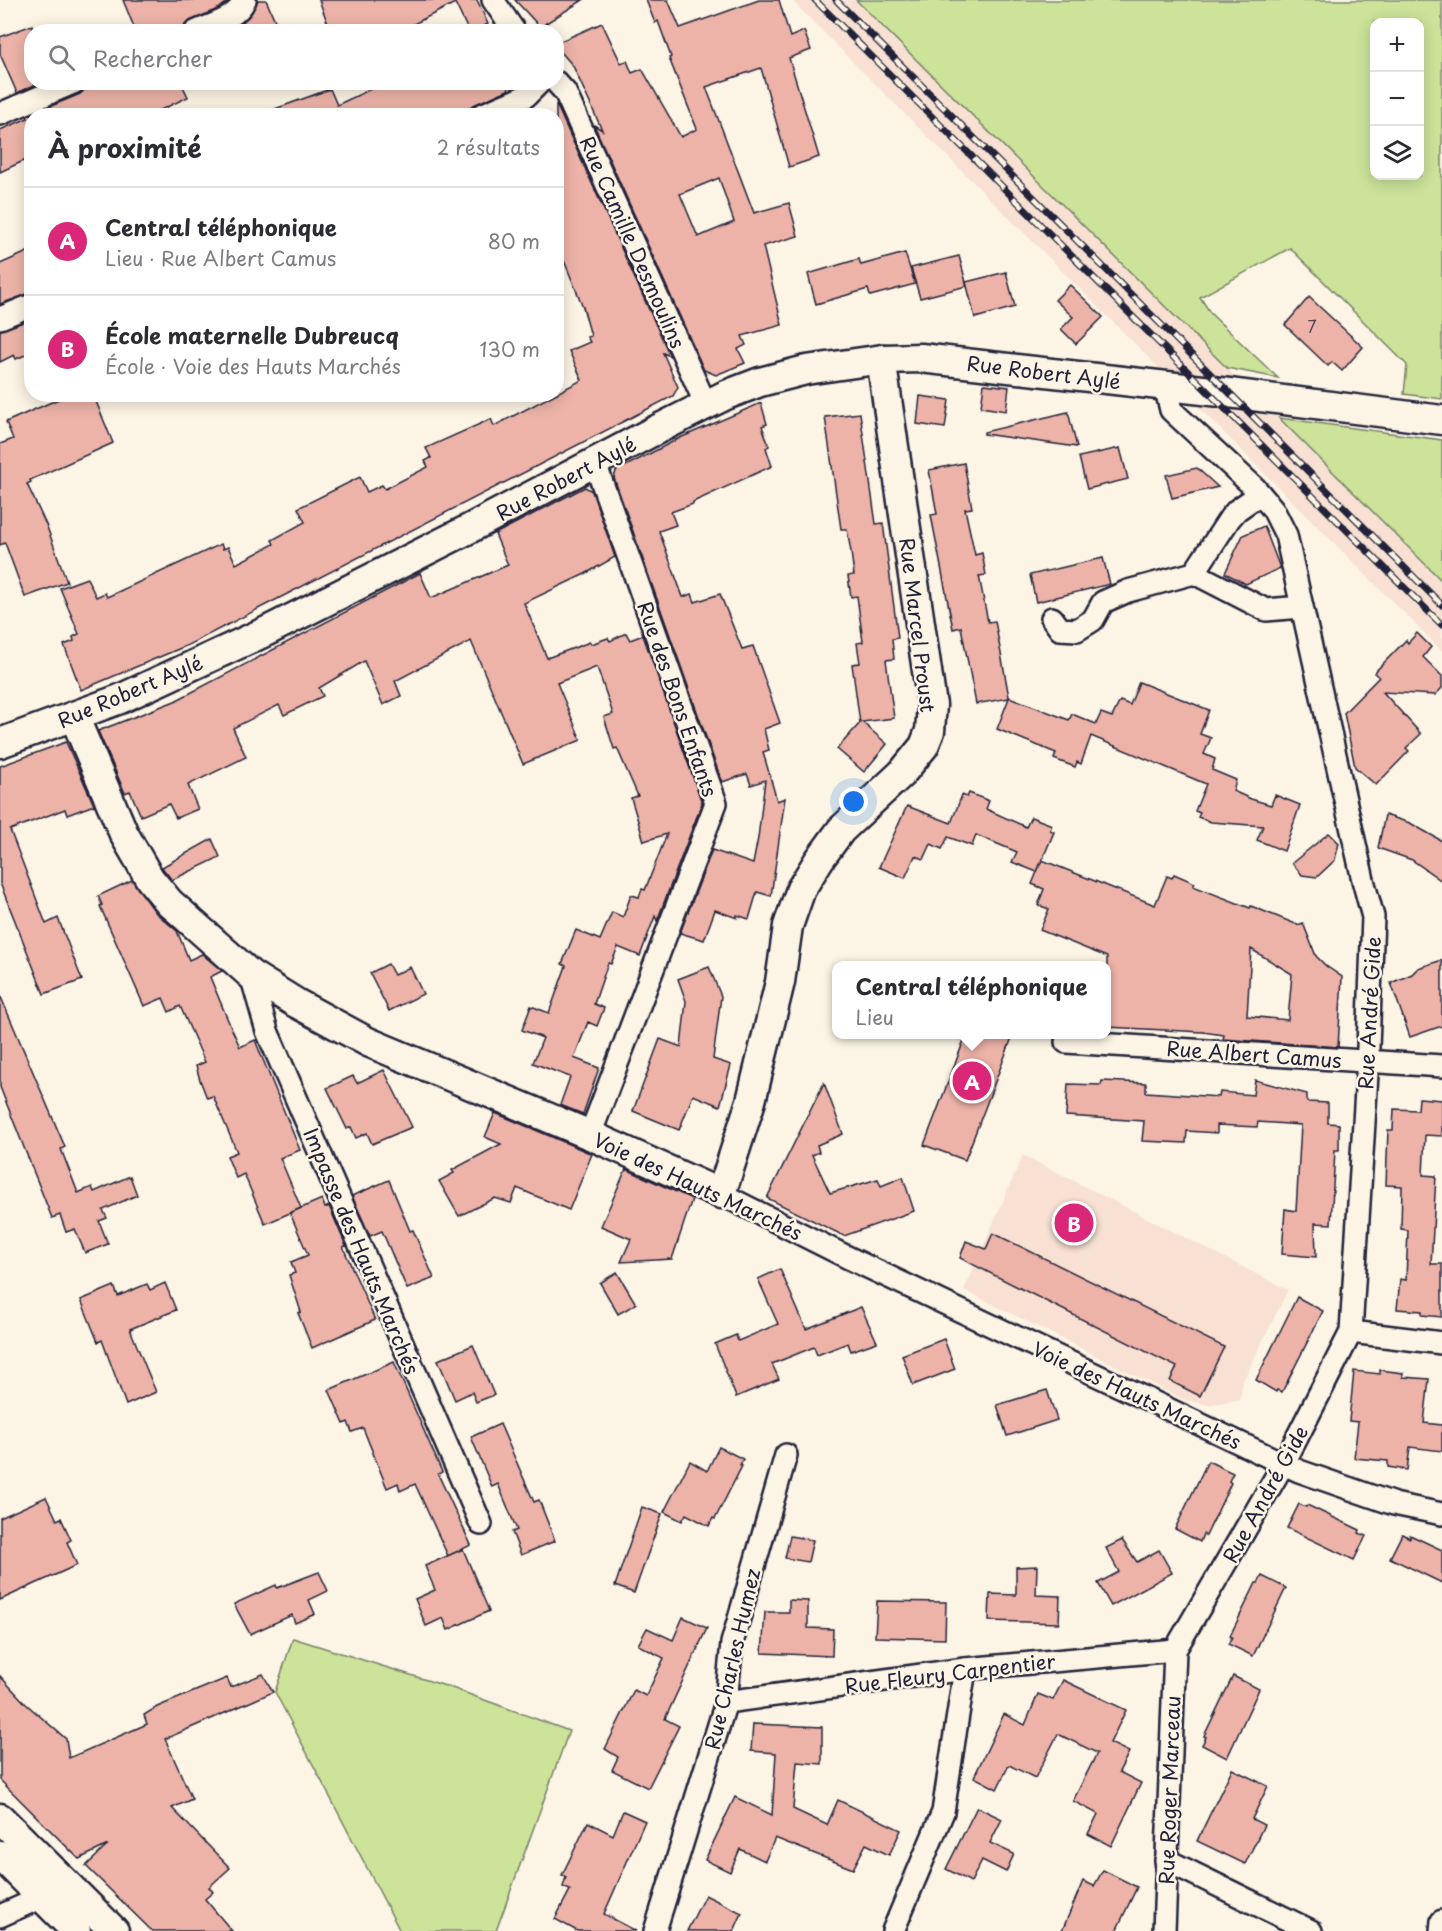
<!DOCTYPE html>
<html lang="fr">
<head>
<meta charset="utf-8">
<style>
  body { margin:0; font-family:"Playpen Sans",sans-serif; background:#f7f7f7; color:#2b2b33 }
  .controls { position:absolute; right:18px; top:18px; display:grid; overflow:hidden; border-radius:12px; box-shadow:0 3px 15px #0003 }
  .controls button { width:54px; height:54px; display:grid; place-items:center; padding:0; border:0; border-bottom:2px solid #e1e1e2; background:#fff; color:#2b2b33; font:30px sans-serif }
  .you { position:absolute; left:854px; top:802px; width:21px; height:21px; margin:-15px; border:4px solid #fff; border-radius:50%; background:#1a73e8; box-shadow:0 0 0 9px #1a73e833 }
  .badge { display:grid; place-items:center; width:39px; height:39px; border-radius:50%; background:#db2777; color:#fff; font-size:20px; font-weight:700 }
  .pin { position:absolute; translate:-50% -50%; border:3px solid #fff; box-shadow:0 2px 6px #0006 }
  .popup { position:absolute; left:832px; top:961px; width:279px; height:78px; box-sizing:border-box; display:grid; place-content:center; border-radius:12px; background:#fff; filter:drop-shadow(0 2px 4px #0005); font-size:20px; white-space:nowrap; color:#7c7c81 }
  .popup b { font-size:22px; color:#2b2b33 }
  .popup::after { content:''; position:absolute; left:50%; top:100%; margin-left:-12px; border:12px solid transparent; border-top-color:#fff }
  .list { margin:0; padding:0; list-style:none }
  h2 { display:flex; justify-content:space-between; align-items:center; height:78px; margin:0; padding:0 24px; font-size:26px }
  h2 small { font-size:20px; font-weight:400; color:#7c7c81 }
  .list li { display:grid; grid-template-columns:39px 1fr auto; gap:18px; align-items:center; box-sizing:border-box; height:108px; padding:0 24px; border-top:2px solid #e1e1e2 }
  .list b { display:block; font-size:22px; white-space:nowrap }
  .list p { margin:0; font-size:20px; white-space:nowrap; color:#7c7c81 }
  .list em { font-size:20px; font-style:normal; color:#7c7c81 }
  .icon { flex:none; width:33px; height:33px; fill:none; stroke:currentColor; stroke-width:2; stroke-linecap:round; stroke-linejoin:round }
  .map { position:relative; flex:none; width:1442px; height:1931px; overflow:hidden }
  .search { position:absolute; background:#fff; box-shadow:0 3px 15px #0003; left:24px; top:24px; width:540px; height:66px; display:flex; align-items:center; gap:15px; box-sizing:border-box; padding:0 21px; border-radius:24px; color:#7c7c81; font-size:22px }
  .panel { position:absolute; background:#fff; box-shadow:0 3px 15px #0003; left:24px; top:108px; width:540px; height:294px; border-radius:24px }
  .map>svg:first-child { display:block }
  .built { fill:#f8e1d3 }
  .green { fill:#cce399; stroke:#77826a; stroke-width:1.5; fill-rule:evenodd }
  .building { fill:#edb3a8; stroke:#22223b; stroke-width:1.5; fill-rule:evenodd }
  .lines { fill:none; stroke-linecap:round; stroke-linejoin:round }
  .street-casing { stroke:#22223b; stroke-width:26 }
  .secondary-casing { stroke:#22223b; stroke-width:33 }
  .street { stroke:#fcf5e5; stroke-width:21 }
  .secondary { stroke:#fcf5e5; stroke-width:28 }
  .rail-casing { stroke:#22223b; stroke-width:7 }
  .rail { stroke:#fcf5e5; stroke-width:4.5; stroke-dasharray:14; stroke-linecap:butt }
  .labels { text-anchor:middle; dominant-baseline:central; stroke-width:5; stroke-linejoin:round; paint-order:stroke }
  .number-label { font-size:16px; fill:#554656 }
  .street-label { font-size:20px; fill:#22223b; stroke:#fcf5e5 }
</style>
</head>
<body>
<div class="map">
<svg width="1442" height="1931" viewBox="0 0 1442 1931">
  <rect width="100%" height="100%" fill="#fcf5e5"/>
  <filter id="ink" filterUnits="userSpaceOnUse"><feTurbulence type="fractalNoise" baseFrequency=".0167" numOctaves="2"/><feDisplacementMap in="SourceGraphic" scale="12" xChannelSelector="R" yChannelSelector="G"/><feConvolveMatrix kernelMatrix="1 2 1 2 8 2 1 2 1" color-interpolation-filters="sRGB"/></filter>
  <g filter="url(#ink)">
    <g class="built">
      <path d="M791,0H856L1442,581V651Z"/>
      <path d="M1023,1155L1288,1290L1243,1381L1240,1399L1208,1405L1184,1400L964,1290Z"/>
    </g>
    <g class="green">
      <path d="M856,0H1442V399L1404,394L1407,365L1290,248L1200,297L1211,314L1278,378L1227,368ZM1374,22H1420V176H1374Z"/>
      <path d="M1279,418L1442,440V581Z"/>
      <path d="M293,1638L452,1688L569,1731L496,1931H400L275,1692Z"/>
    </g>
    <g class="building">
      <path d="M123,0H230L218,9L190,21L185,25L182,32H136Z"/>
      <path d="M258,0H266L280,32H229L250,15Z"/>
      <path d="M319,0H477L488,24L469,32L455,3L398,32H331Z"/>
      <path d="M515,0H583L540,27Z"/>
      <path d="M646,0H668L680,28L759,0H779L790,37L804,31L811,50L789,58L819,157L789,167L761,68L706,87L754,213L789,203L798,236L763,246L782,325L742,336L746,345L738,349L745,363L716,375L704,370L594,125L602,130L573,66L556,46V43L602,23L621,63L627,61L632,73L642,69L681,137L697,129L669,58L671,57L658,21L655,23ZM719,178L734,222L698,237L680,194Z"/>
      <path d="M32,25V82H41L17,93L0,54V37Z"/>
      <path d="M88,82H181L188,97L148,116H32V157L0,172V130L28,118L27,116L80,94L85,89Z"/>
      <path d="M386,82H511L508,90L474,105L469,109L466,116H265L264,113L330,89L337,105Z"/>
      <path d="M556,104L670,356L663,353L678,387L673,396L188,645L81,690L64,645L74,641L73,637L79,634L60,588L87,578L96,597L105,593L107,597L221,544L223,549L228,547L236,564L274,544L272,540L305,522L298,508L360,477L367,492L382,485L385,489L428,467L425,461L431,458L426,448L491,419L494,426L582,380L569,351L590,342L587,337L591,336L583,307L556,241Z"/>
      <path d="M32,250V293L0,304V264Z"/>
      <path d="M905,253L915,284L870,296L868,289L816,304L808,274L859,259L861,265Z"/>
      <path d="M959,256L967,286L920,298L911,268Z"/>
      <path d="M1006,272L1015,307L975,318L966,282Z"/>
      <path d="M1070,285L1103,317L1076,344L1061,329L1073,317L1055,300Z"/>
      <path d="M1309,297L1363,347L1342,371L1332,362L1328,366L1285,325Z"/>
      <path d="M32,319V352L16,359L14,355L0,362V330Z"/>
      <path d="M984,384L1009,387L1006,411L981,407Z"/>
      <path d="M70,394H93L113,443L30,480L31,482L27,484L47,527L67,582L25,597L5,543L0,545V444L13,439L6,422Z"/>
      <path d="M920,396L949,400L945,428L917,424Z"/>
      <path d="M761,403L767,424L762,426L769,446L766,448L772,466L693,502V504L671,512L676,525L659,531L683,597L692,594L695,602L720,594L742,649L753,646L780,723L764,729L769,750L763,752L777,801L785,798L771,896L757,892L749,919L737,915V918L715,910L704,940L680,933L712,850L753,864L758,838L765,780L751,785L747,774L722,782L614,478L616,471L680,438Z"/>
      <path d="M1068,412L1077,447L984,434V432Z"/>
      <path d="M860,413L876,524L883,523L898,638L892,639L894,659L886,660L894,718L862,722L887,744L864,772L837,749L860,723L852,664L860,663L857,643L863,642L857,596L851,597L848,576L854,575L851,552L847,529H841L825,417Z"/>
      <path d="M1120,448L1128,479L1087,489L1079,457Z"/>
      <path d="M964,463L972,508L965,509L975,555L982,553L986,575L979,576L988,622L995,621L1009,697L1069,720L1072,714L1096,724L1101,713L1112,717L1120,701L1130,705L1139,682L1209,710L1200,734L1211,738L1204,754L1215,759L1212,770L1236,780L1233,791L1251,799L1271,805L1275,795L1300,805L1284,851L1257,840L1263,826L1211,822L1198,817L1200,813L1195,811L1206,784L1091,736L1081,764L1077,762L1075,767L1054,759L1056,753L997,729L1009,698L976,704L961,627L953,629L931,515L937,514L929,470Z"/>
      <path d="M1197,468L1218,487L1172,498L1166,475Z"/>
      <path d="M585,487L592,491L615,557L585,574L524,603L547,658L590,642L591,644L608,638L610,641L626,633L630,640L643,635L702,803L657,921L655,916L640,956L618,947L611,964L608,963L594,1004L604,1008L597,1026L588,1022L574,1058L599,1068L583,1114L560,1105L570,1077L533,1063L543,1038L522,1030L531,1006L549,1013L566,966L562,964L576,930L600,940L612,912L623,917L631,895L639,897L642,889L645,890L667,834L644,841L631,798L638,796L617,748L614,749L604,717L613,714L597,667L557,683L581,740L523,764L471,641L395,681L401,696L383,705L364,661L319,688L323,696L284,715L279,705L233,728L246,757L188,785L198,809L176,818L169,804L141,816L130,791L125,793L98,731L175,701L420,573L431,598L508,565L495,534Z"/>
      <path d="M1264,526L1280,568L1246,584L1225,573L1243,535Z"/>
      <path d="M1103,558L1110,584L1036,602L1030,575Z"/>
      <path d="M1417,633L1431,647L1423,657L1442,676V688L1435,695L1383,692L1421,734L1406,748L1409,751L1376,785L1355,767L1344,713L1379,677L1374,673L1406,640L1408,643Z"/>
      <path d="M66,742L94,805L67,815L65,809L10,830L46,924L58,918L82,980L44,994L0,883V766Z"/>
      <path d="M969,793L989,801L986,809L1026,827L1031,817L1052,825L1050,830L1054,832L1037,872L1012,862L1017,852L976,835L972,846L948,837L942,849L931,844L924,859L915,856L905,878L879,867L907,806L951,823L962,795L967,797Z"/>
      <path d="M1385,815L1410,823L1442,841V881L1412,860L1378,848Z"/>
      <path d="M1329,833L1339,843L1335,860L1317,877L1302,875L1292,863Z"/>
      <path d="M212,839L220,857L172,880L164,870L162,867Z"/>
      <path d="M1042,860L1155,905L1167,876L1172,878L1174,874L1195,883L1193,886L1250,908L1251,906L1298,925L1303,923L1316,956L1326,966L1342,977L1338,1047L1223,1039L1224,1035L1203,1032L1107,1027V957L1040,930L1049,909L1038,905L1044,889L1032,884ZM1251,949L1292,974L1288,1020L1247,1016Z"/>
      <path d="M132,880L156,913L177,931L189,960L202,954L222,971L210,977L230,1025L240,1047L255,1040L300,1150L280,1158L301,1208L265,1224L244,1174L236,1178L227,1156L237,1152L213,1096L207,1098L200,1080L196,1066L205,1062L180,1006L169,1012L163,998L144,1006L100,906L102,905L98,896Z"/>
      <path d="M1442,960V1026L1410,1037L1391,983L1412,974L1418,968Z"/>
      <path d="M388,964L394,975L410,967L423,994L389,1011L370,973Z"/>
      <path d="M709,967L721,996L713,1059L731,1065L720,1106L693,1095L679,1130L633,1111L660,1039L681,1047L686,1001L678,979Z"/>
      <path d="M0,995L65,1147L61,1149L78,1193L92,1187L94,1192L130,1176L137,1195L103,1210L107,1218L99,1221L108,1244L85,1253L75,1229L66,1232L60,1215L52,1218L0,1087Z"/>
      <path d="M966,1035H1013L965,1160L924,1145Z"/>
      <path d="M384,1070L412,1127L372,1144L367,1133L356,1138L351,1127L347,1129L327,1088L353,1076L357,1083Z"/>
      <path d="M1255,1080L1307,1094V1102L1328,1103V1123L1339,1124V1150H1335L1331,1224L1315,1223L1316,1257L1282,1254L1285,1209L1296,1211L1301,1125L1258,1122L1257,1127L1217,1125V1133L1187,1131L1186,1143L1142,1141L1144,1121L1066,1116L1068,1084L1101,1085L1102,1081L1146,1083V1092L1219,1097L1220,1092L1253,1095Z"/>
      <path d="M824,1083L843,1134L817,1145L819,1152L812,1155L830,1193L878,1179L881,1186L903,1177L914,1211L844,1236L767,1198Z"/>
      <path d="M1419,1098L1442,1100V1136L1425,1135L1423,1175L1436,1176L1431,1264H1442V1317L1422,1315V1311L1397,1309L1400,1279L1406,1280L1408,1230L1401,1229L1402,1186L1386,1185L1388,1130H1393L1394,1109L1418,1110Z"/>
      <path d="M495,1113L592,1154L569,1210L517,1188L511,1203L495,1198L459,1216L439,1181L454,1173L452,1170L501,1144L485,1137Z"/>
      <path d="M626,1169L692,1199L672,1259L621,1262L631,1239L601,1226Z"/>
      <path d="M389,1180L410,1231L413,1230L434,1278L407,1289L382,1231L370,1236L352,1196Z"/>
      <path d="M322,1199L325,1208L329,1206L346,1246L343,1247L375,1320L312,1348L298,1313L301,1312L289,1275L295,1273L291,1262L308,1255L290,1213Z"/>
      <path d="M993,1233L1224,1347L1200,1396L1170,1381L1177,1367L960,1258L966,1241L986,1249Z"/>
      <path d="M780,1269L806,1329L861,1307L877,1342L851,1351L848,1343L817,1355L814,1347L772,1364L779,1379L736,1397L715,1344L736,1335L738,1341L778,1324L758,1279Z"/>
      <path d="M617,1272L636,1304L618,1314L600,1283Z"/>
      <path d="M165,1283L176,1310L130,1329L156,1392L126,1405L102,1340L98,1342L81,1300L114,1286L118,1296L147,1284L150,1290Z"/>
      <path d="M1297,1297L1323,1311L1282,1392L1277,1390L1276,1392L1256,1380Z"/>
      <path d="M944,1339L955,1369L913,1385L902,1355Z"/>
      <path d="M473,1345L494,1395L476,1402L472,1392L455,1400L438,1360Z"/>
      <path d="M394,1362L442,1472L438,1474L471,1545L448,1556L415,1484L400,1491L398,1483L387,1488L363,1428L352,1432L348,1422L344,1424L329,1390Z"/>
      <path d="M1380,1370L1403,1373V1377L1429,1379L1424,1423L1442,1425V1451L1410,1447L1407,1470L1388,1467V1461L1354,1458L1358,1422L1349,1421L1354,1371L1380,1374Z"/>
      <path d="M1047,1390L1057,1420L1007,1436L997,1405Z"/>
      <path d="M500,1424L534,1502L539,1500L555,1541L521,1555L512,1532L517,1530L498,1484L492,1487L471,1437Z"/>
      <path d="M719,1447L743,1459L740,1465L742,1466L715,1519L713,1518L709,1526L686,1514L682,1521L664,1512L690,1461L707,1471Z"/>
      <path d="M1208,1461L1233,1473L1229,1481L1231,1483L1206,1536L1203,1534L1200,1542L1175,1529Z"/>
      <path d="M46,1497L57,1520L61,1518L71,1540L67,1542L77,1565L0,1600V1518Z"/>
      <path d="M1299,1504L1306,1507L1307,1505L1360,1530L1359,1533L1366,1536L1354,1560L1287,1528Z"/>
      <path d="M642,1507L662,1514L634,1593L615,1586Z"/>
      <path d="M1402,1534L1410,1538V1535L1442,1550V1583L1390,1558Z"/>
      <path d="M790,1536L813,1540L808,1562L785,1558Z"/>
      <path d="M1122,1540L1137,1562L1159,1550L1172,1573L1111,1606L1098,1583L1119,1572L1106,1548Z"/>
      <path d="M463,1549L489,1611L448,1630L443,1618L426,1626L415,1599L435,1590L425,1566Z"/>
      <path d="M1037,1566L1036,1595L1060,1596L1059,1623L989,1621L990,1594L1016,1595V1567Z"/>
      <path d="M319,1572L328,1591L309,1600L315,1614L295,1623L292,1615L250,1634L234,1604L276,1585L277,1588Z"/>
      <path d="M1262,1576L1286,1588L1253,1656L1228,1644L1232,1637L1230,1636L1256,1583H1258Z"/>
      <path d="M789,1600L808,1601V1628L833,1629L832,1656L762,1653L765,1612H789Z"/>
      <path d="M877,1601L946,1602L945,1639L875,1637Z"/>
      <path d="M683,1617L707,1628L665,1719L679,1726L648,1788L612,1770L618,1757L605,1749L634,1690L646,1696L664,1658L638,1645L647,1628L673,1640Z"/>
      <path d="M263,1674L273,1692L165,1739L192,1799L172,1808L230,1868L209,1887L213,1892L205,1899L232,1931H152L86,1866L108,1845L79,1859L0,1780V1676L26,1704L66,1739L69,1758L147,1724L144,1715L157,1707L227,1678L231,1687Z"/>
      <path d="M1233,1676L1259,1689L1227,1758L1202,1745L1206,1737L1204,1736Z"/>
      <path d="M1063,1680L1126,1710L1110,1743L1129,1752L1119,1772L1141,1783L1111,1846L1088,1834L1098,1814L1073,1801L1097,1753L1058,1734L1035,1778L1009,1765L997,1789L974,1777L1004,1714L1025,1725L1038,1694L1053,1700Z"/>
      <path d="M753,1724L822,1727V1764L797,1762L793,1809L827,1825L838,1800L901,1830L889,1855L866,1844L853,1869L775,1838L765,1861L740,1849L730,1872L705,1860L735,1797L772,1815L776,1753L751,1751Z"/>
      <path d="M1232,1769L1268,1786L1252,1819L1264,1825L1245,1864L1197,1841Z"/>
      <path d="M977,1807L1002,1819L990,1843L1014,1854L1006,1872L982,1860L971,1882L946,1869Z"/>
      <path d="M623,1811L645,1821L604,1914L636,1931H577L555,1919L570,1890L563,1887L566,1877L562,1875L588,1822L613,1835Z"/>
      <path d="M1103,1870L1137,1887L1116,1931H1062L1083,1881L1094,1886Z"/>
      <path d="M705,1895L742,1913L734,1931H687Z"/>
    </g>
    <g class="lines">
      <g class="street-casing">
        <g id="street">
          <path d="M493,0L515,32"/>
          <path d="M195,32C213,24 236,19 245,0"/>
          <path d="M556,82L565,92L706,405"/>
          <path d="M0,114L75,82"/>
          <path d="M479,116L526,96L540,82"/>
          <path d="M0,318L32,305"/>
          <path d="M1194,573L1230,518L1237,510L1260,494"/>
          <path d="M1052,618L1060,629L1077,630L1093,620L1103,602L1128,591L1194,573L1266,610L1302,607"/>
          <path d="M251,975L267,1031L481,1524"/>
          <path d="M1066,1042L1442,1066"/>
          <path d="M590,1135L716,803L595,463"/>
          <path d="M721,1194L849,1258L1299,1471L1394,1504L1442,1514"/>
          <path d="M1351,1332L1442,1343"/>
          <path d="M726,1702L965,1669L1175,1650"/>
          <path d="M1166,1860L1311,1931"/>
          <path d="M0,1916L42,1897"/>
          <path d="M655,1931L726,1702L732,1643L786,1455"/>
          <path d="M893,1931L943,1812L965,1669"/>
          <path d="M1164,1931L1175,1650L1284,1463L1351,1332L1367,1074L1373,917L1363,880L1286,535L1273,509L1255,488L1171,410L1165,386"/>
          <path d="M1441,1931L1442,1921"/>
        </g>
      </g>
      <g class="secondary-casing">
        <g id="secondary">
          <path d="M74,716L124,834L150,879L169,902L251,975L296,1003L368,1042L590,1135L721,1194L751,1101L780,982L788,926L801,889L819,860L841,830L902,773L924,746L930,731L932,705L883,372V359"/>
          <path d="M0,743L120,699L267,631L465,531L650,433L726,395L760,382L806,370L883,359L921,358L1229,393L1442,420"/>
          <path d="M0,1818L114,1931"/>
          <path d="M0,1855L76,1931"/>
        </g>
      </g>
      <use href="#street" class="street"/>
      <use href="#secondary" class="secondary"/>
      <g class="rail-casing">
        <g id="rail">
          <path d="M815,0L1442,625"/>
          <path d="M836,0L1442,605"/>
        </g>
      </g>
      <use href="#rail" class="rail"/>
    </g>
  </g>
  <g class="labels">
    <g class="number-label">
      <text x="1312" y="326">7</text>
    </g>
    <g class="street-label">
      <text transform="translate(633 242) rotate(66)">Rue Camille Desmoulins</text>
      <text transform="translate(1044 372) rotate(7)">Rue Robert Aylé</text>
      <text transform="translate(566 478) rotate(-28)">Rue Robert Aylé</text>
      <text transform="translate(918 625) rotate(83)">Rue Marcel Proust</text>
      <text transform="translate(130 691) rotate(-23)">Rue Robert Aylé</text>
      <text transform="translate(678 699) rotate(71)">Rue des Bons Enfants</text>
      <text transform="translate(1369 1013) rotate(-87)">Rue André Gide</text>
      <text transform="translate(1254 1054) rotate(4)">Rue Albert Camus</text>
      <text transform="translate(698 1186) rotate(25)">Voie des Hauts Marchés</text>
      <text transform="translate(362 1251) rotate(67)">Impasse des Hauts Marchés</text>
      <text transform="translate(1137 1395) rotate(25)">Voie des Hauts Marchés</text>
      <text transform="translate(1265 1494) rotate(-61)">Rue André Gide</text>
      <text transform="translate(732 1659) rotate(-77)">Rue Charles Humez</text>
      <text transform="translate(950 1673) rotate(-7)">Rue Fleury Carpentier</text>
      <text transform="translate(1169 1790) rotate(-88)">Rue Roger Marceau</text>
    </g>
  </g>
</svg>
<div class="controls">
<button>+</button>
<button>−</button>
<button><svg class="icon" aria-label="layers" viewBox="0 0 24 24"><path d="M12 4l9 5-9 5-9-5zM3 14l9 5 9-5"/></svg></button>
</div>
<div class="you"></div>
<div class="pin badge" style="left:972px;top:1081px">A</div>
<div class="popup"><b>Central téléphonique</b>Lieu</div>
<div class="pin badge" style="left:1074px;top:1223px">B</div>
<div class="search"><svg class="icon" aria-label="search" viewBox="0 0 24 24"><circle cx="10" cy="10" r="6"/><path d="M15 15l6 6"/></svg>Rechercher</div>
<section class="panel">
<h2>À proximité<small>2 résultats</small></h2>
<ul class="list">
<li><span class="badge">A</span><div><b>Central téléphonique</b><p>Lieu · Rue Albert Camus</p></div><em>80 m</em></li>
<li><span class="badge">B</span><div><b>École maternelle Dubreucq</b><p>École · Voie des Hauts Marchés</p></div><em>130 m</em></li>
</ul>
</section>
</div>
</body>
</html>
